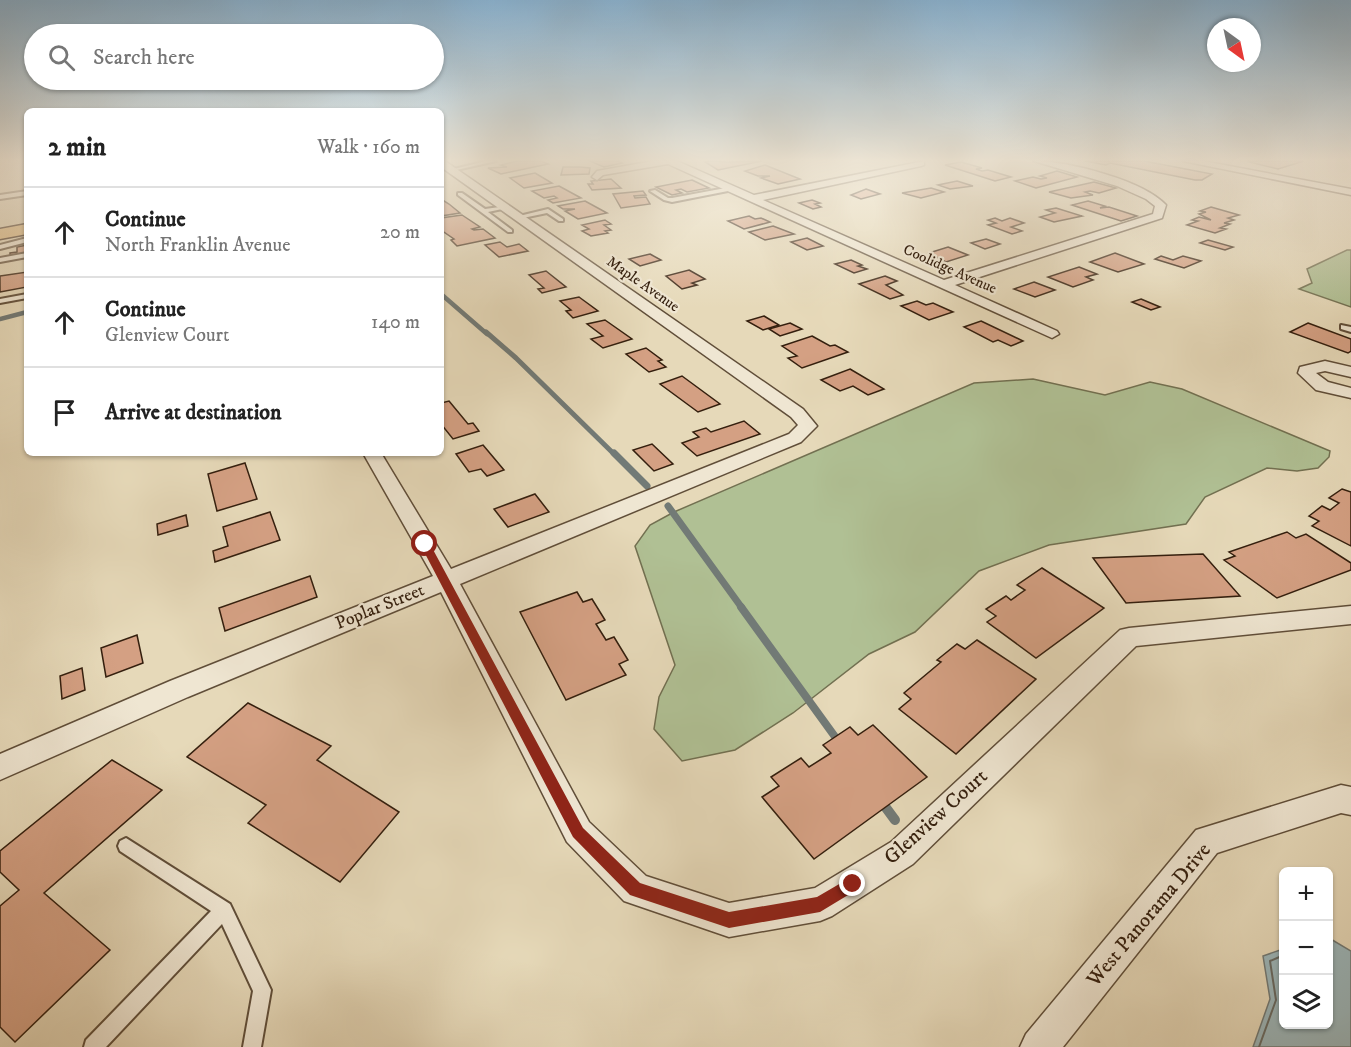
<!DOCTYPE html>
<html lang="en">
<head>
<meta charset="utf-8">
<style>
  body { margin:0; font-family:"IM FELL DW Pica",serif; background:#f6f6f6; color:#222 }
  .controls { position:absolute; right:18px; bottom:18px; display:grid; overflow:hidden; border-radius:9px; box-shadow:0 2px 4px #0004 }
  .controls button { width:54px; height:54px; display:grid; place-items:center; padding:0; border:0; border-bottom:2px solid #e0e0e0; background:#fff; color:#222; font:30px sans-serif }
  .compass { position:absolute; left:1207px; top:18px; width:54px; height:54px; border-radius:50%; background:#fff; box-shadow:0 2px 4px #0004; rotate:147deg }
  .stop { position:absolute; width:18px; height:18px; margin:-14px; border:4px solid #8f2418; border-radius:50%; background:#fff }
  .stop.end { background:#8f2418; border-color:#fff; box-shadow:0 2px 6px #0008 }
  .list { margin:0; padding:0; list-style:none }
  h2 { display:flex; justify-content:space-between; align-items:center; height:78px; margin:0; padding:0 24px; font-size:26px }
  h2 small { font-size:20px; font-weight:400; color:#767676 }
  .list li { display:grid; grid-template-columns:39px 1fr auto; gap:18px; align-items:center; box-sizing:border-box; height:90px; padding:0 24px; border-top:2px solid #e0e0e0 }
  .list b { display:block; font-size:22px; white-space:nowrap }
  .list p { margin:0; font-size:20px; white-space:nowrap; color:#767676 }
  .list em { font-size:20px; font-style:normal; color:#767676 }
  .icon { flex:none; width:33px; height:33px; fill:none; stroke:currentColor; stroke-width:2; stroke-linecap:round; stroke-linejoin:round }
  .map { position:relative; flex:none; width:1351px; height:1047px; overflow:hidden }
  .search { position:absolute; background:#fff; box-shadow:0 2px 4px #0004; left:24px; top:24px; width:420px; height:66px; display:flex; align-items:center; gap:15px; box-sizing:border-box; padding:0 21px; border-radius:33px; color:#767676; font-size:22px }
  .panel { position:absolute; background:#fff; box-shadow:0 2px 4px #0004; left:24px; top:108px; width:420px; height:348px; border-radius:9px }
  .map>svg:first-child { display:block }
  .green { fill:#b0c094; stroke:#727051; stroke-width:1.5 }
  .water { fill:#9cb7bb; stroke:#727a76; stroke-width:1.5 }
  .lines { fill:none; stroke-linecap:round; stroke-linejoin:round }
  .shore { stroke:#686b64; stroke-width:2 }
  .stream-far4 { stroke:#727a76; stroke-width:4.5 }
  .stream-far3 { stroke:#727a76; stroke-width:5 }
  .stream-far2 { stroke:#727a76; stroke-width:7 }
  .stream-far1 { stroke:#727a76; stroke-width:8 }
  .stream { stroke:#727a76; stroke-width:10 }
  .building { fill:#d4a083; stroke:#341f0e; stroke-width:1.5 }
  .service-casing { stroke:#604e39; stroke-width:4 }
  .minor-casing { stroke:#604e39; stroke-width:3 }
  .primary-casing { stroke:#341f0e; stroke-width:3 }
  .service { fill:#efe6d2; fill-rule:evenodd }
  .minor { fill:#efe6d2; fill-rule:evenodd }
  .primary { fill:#e3bc7c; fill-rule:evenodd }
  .route { fill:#8f2418 }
  .labels { text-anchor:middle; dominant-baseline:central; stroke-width:4.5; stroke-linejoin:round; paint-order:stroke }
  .far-street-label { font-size:15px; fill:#341f0e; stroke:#efe6d2 }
  .street-label { font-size:18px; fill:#341f0e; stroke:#efe6d2 }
  .near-street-label { font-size:21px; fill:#341f0e; stroke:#efe6d2 }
</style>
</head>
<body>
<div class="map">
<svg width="1351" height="1047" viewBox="0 0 1351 1047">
  <rect width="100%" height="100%" fill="#e6d9b9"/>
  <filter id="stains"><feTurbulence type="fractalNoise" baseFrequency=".00333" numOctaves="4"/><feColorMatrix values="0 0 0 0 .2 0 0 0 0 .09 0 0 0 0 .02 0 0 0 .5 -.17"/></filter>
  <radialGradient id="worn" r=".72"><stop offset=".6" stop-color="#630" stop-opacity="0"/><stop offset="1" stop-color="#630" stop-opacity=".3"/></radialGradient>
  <g class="green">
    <path d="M1347,250H1351V307L1299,289L1312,283L1307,269Z"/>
    <path d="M1033,379L1105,395L1150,382L1182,389L1330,451L1329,457L1318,468L1297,471L1267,468L1205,497L1186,524L1049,545L979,571L915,632L869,654L793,713L735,750L682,761L654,729L659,697L675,665L635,546L650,525L674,512L974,383Z"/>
  </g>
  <path class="water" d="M1329,938L1351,951V1047H1253L1270,999L1263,956L1283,949L1284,1024H1328Z"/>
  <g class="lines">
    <path class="shore" d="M1259,1047L1276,1000L1270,961L1284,955"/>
    <g class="stream-far4">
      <path d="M441,294L487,334"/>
      <path d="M0,319L27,312"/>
    </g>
    <path class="stream-far3" d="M486,332L516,358L615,455"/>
    <g class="stream-far2">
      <path d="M614,453L647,486"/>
      <path d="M668,506L742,608"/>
    </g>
    <g class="stream-far1">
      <path d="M741,607L841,745"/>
      <path d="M880,800L882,802"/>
    </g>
    <path class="stream" d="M881,801L895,820"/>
  </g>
  <g class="building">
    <path d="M517,161H541L548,164L501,174L488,168L507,167L501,165Z"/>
    <path d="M590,161H618L622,163L604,167Z"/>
    <path d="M711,161L728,162L762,161L718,170L705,162Z"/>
    <path d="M1085,161H1144L1212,174L1202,180H1195L1110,163L1106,165Z"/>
    <path d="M1252,161H1251H1304L1278,169L1249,162Z"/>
    <path d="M961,162L982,168L976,169L982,171L988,170L1011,177L995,181L945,165Z"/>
    <path d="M765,165L800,179L778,184L761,178L770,176H758L745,171Z"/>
    <path d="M563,167H580L590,168L589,174L561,175Z"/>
    <path d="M1057,171L1077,177L1036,188L1015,181L1033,177L1041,179L1047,178L1040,176Z"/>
    <path d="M535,173L552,183L524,188L510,178Z"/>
    <path d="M611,179L621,188L592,190L588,184H593L591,181Z"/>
    <path d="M692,180L709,188L687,192L681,189L676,190L682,193L672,195L656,187Z"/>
    <path d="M957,181L973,186L950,189L938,185Z"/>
    <path d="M1094,182L1116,188L1099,193L1090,191L1085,192L1093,195L1071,198L1049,192Z"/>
    <path d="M559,186L581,198L553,203L548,200L557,198L554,196L544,198L532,191Z"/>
    <path d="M931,188L944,192L921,198L902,193Z"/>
    <path d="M866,189L880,194L861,199L851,195Z"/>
    <path d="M643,191L646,195L634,196L635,198L646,197L650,204L621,208L613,194Z"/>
    <path d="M441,199L449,204L460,213L441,216Z"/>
    <path d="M812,200L820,203L815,204L821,207L813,209L799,203Z"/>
    <path d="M585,201L607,213L578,219L565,211L575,209H563L558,206Z"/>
    <path d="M1088,201L1105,206L1100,208L1109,207L1137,216L1121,221L1072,205Z"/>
    <path d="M1211,207L1239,215L1228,218L1234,220L1224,223L1230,224L1220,228L1226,229L1215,233L1187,225L1198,221L1192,220L1199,217L1211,220L1199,214L1206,212L1200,211Z"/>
    <path d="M1056,208L1082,216L1054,222L1040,217L1055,213L1046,210Z"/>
    <path d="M462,215L480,227L472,229L474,230L483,229L495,238L457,246L451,240L454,239L441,230V218Z"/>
    <path d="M749,216L755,219L761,218L770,222L744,229L728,221Z"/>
    <path d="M995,218L1002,221L1010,218L1024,223L1011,227L1022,231L1012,234L988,225L996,223L988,220Z"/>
    <path d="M605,220L611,224L604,225L611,230L605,231L608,233L591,236L582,231L589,229L582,225Z"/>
    <path d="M773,226L794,234L765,240L749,232Z"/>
    <path d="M807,238L823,246L807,250L791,242Z"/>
    <path d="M986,239L1000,244L985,249L971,243Z"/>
    <path d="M1208,240L1233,247L1225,250L1200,243Z"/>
    <path d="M500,242L507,247L519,244L528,251L499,257L485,245Z"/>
    <path d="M27,245V254L10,257V253L17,252V247Z"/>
    <path d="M948,247L968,255L946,262L929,253Z"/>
    <path d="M1115,253L1144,264L1118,272L1090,262Z"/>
    <path d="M650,254L661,260L640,266L629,259Z"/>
    <path d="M1161,256L1173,260L1183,256L1201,261L1184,268L1155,259Z"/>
    <path d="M851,260L862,265L858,266L867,269L854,273L835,264Z"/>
    <path d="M1079,267L1097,274L1086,277L1093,280L1073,287L1048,277Z"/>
    <path d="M689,270L705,279L692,283L697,285L682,289L666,276Z"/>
    <path d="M546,271L566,287L542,293L538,289L544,288L529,275Z"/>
    <path d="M27,272V287L0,292V276Z"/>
    <path d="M885,276L897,281L886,285L903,295L890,299L859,284Z"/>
    <path d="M1034,282L1055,290L1035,297L1014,289Z"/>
    <path d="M579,297L598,311L573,318L566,311L571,310L560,301Z"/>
    <path d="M1141,299L1160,307L1151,310L1132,302Z"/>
    <path d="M917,301L926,305L933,303L953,312L929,320L901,306Z"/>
    <path d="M764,316L779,325L763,330L747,321Z"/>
    <path d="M605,320L632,339L603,348L591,339L603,336L587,324Z"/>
    <path d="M981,321L1023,341L1011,346L998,340L993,342L964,327Z"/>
    <path d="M790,323L802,329L780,336L769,329Z"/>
    <path d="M1308,323L1351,339V351L1348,353L1290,332Z"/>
    <path d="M812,336L830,346L835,345L848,352L802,368L788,358L797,356L782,346Z"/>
    <path d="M646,348L662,360L658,361L666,367L649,372L626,354Z"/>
    <path d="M850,369L884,389L868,395L853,386L840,391L821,380Z"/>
    <path d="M682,376L720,404L698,412L660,384Z"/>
    <path d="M449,401L468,424L473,423L479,431L453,439L441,424V403Z"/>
    <path d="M744,421L760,434L697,456L682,443L699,437L693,432L706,428L711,432Z"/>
    <path d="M652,444L673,464L654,471L633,450Z"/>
    <path d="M483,445L504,470L487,476L481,469L469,472L456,454Z"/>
    <path d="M245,463L257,499L217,511L208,474Z"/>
    <path d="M1342,489L1351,492V546L1312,526L1319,521L1309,516L1322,506L1330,510L1339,503L1329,498Z"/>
    <path d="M535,494L549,512L508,527L494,509Z"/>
    <path d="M270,512L280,540L215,562L213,551L228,546L223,527Z"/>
    <path d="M186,515L188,526L158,535L157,524Z"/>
    <path d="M1287,532L1296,538L1306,534L1351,563V570L1277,598L1224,560L1235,556L1229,552Z"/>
    <path d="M1203,554L1240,596L1126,603L1093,558Z"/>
    <path d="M1042,568L1104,608L1036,658L987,622L996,616L986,609L1006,596L1011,600L1025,590L1017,585Z"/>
    <path d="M310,576L317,597L225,631L219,608Z"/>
    <path d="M577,592L583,602L592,599L605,620L596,624L606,640L614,637L628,660L619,664L626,675L566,700L520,612Z"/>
    <path d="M137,635L143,663L106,677L101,648Z"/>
    <path d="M977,640L1036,679L956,754L899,709L911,699L904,693L941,662L937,660L957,644L965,649Z"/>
    <path d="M82,668L85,690L62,699L60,676Z"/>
    <path d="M248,703L331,746L317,760L399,812L340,882L248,823L266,805L187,757Z"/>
    <path d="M873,725L927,777L814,859L762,797L779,786L771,777L801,758L809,767L831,753L823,745L850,727L858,735Z"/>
    <path d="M112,760L162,790L44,893L110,950L15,1042L0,1027V906L19,890L0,872V851Z"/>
  </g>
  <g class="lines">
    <g class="service-casing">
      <g id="service">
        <path d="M486,161H496L452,171L450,170Z"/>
        <path d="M731,187L733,190L672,202L664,200L650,191L655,190L668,198H672Z"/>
        <path d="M27,191V195L0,199V195Z"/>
        <path d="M458,193H462L485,209L507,206V208L488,212L512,230V232H508L458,195Z"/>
        <path d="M548,209L563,219V221H559L547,213L518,219L515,217Z"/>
        <path d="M27,238V242L0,249V245Z"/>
        <path d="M27,253V257L0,262V258Z"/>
        <path d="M27,294V298L0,303V299Z"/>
        <path d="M1341,325L1351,327V332L1341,329Z"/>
        <path d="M126,838L230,904L271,990L261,1047H243L253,991L222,924L106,1047H84L86,1040L211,911L120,851L118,846L120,841Z"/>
      </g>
    </g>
    <g class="minor-casing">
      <g id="minor">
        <path d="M441,161H445L803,409L817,426L801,442L460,584L589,822L646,876L729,903L815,888L891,842L1120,630L1129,628L1351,606V624L1136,646L913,864L832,916L820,921L729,937L624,901L567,842L441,592L188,697L0,780V754L170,681L433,576L363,453H381L451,569L789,434L798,425L791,417L441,167Z"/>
        <path d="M653,161H677L754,195L924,161V165L921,166L763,200L944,280L1153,214L1155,206L1146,199L1117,186L1034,161C1067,161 1143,180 1166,205L1162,218L955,285L1057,331L1059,334L1052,338L668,164L603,175L597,180L592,177L597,171Z"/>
        <path d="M1183,161H1203L1351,189V195Z"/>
        <path d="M1325,361L1351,367V377L1325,371L1316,373L1328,382L1351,388V398L1316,390L1298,373L1300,367Z"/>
        <path d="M1341,785L1351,787V815L1341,813L1217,853L1063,1047H1020L1026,1034L1196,830Z"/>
      </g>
    </g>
    <g class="primary-casing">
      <path id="primary" d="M27,224V234L0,239V229Z"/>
    </g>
    <use href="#service" class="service"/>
    <use href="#minor" class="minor"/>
    <use href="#primary" class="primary"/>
  </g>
  <linearGradient id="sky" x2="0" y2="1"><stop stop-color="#89b5d6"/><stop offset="0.52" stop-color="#f4eee0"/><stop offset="1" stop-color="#f4eee0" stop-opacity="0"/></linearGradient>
  <rect width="1351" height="308" fill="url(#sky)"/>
  <path class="route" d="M425,540L430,544L583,828L640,883L729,912L817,897L853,876L858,879L860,884L858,889L820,912L729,928L630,895L573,837L420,544Z"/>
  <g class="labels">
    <g class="far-street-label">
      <text transform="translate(950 269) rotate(24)">Coolidge Avenue</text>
      <text transform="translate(643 284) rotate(35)">Maple Avenue</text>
    </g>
    <g class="street-label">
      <text transform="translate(380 607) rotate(-22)">Poplar Street</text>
    </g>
    <g class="near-street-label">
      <text transform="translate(936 817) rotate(-42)">Glenview Court</text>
      <text transform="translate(1149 915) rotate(-50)">West Panorama Drive</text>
    </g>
  </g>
  <rect width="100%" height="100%" filter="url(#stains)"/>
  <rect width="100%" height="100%" fill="url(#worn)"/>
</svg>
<div class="controls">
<button>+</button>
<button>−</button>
<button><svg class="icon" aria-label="layers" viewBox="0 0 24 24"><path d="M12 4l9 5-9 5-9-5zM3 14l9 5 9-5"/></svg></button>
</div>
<svg class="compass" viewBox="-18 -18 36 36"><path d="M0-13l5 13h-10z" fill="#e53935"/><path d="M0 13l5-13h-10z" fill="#767676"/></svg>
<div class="stop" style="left:425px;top:544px"></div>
<div class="stop end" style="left:853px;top:884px"></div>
<div class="search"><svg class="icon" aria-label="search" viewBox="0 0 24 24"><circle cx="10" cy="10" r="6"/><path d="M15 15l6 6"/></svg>Search here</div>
<section class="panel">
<h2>2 min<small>Walk · 160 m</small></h2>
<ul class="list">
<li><svg class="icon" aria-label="ahead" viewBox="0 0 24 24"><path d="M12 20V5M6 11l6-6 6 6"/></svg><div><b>Continue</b><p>North Franklin Avenue</p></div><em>20 m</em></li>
<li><svg class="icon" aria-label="ahead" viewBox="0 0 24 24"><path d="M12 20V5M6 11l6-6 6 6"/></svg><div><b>Continue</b><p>Glenview Court</p></div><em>140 m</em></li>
<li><svg class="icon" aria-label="arrive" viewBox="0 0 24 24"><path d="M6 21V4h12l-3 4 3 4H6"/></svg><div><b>Arrive at destination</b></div></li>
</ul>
</section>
</div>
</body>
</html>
